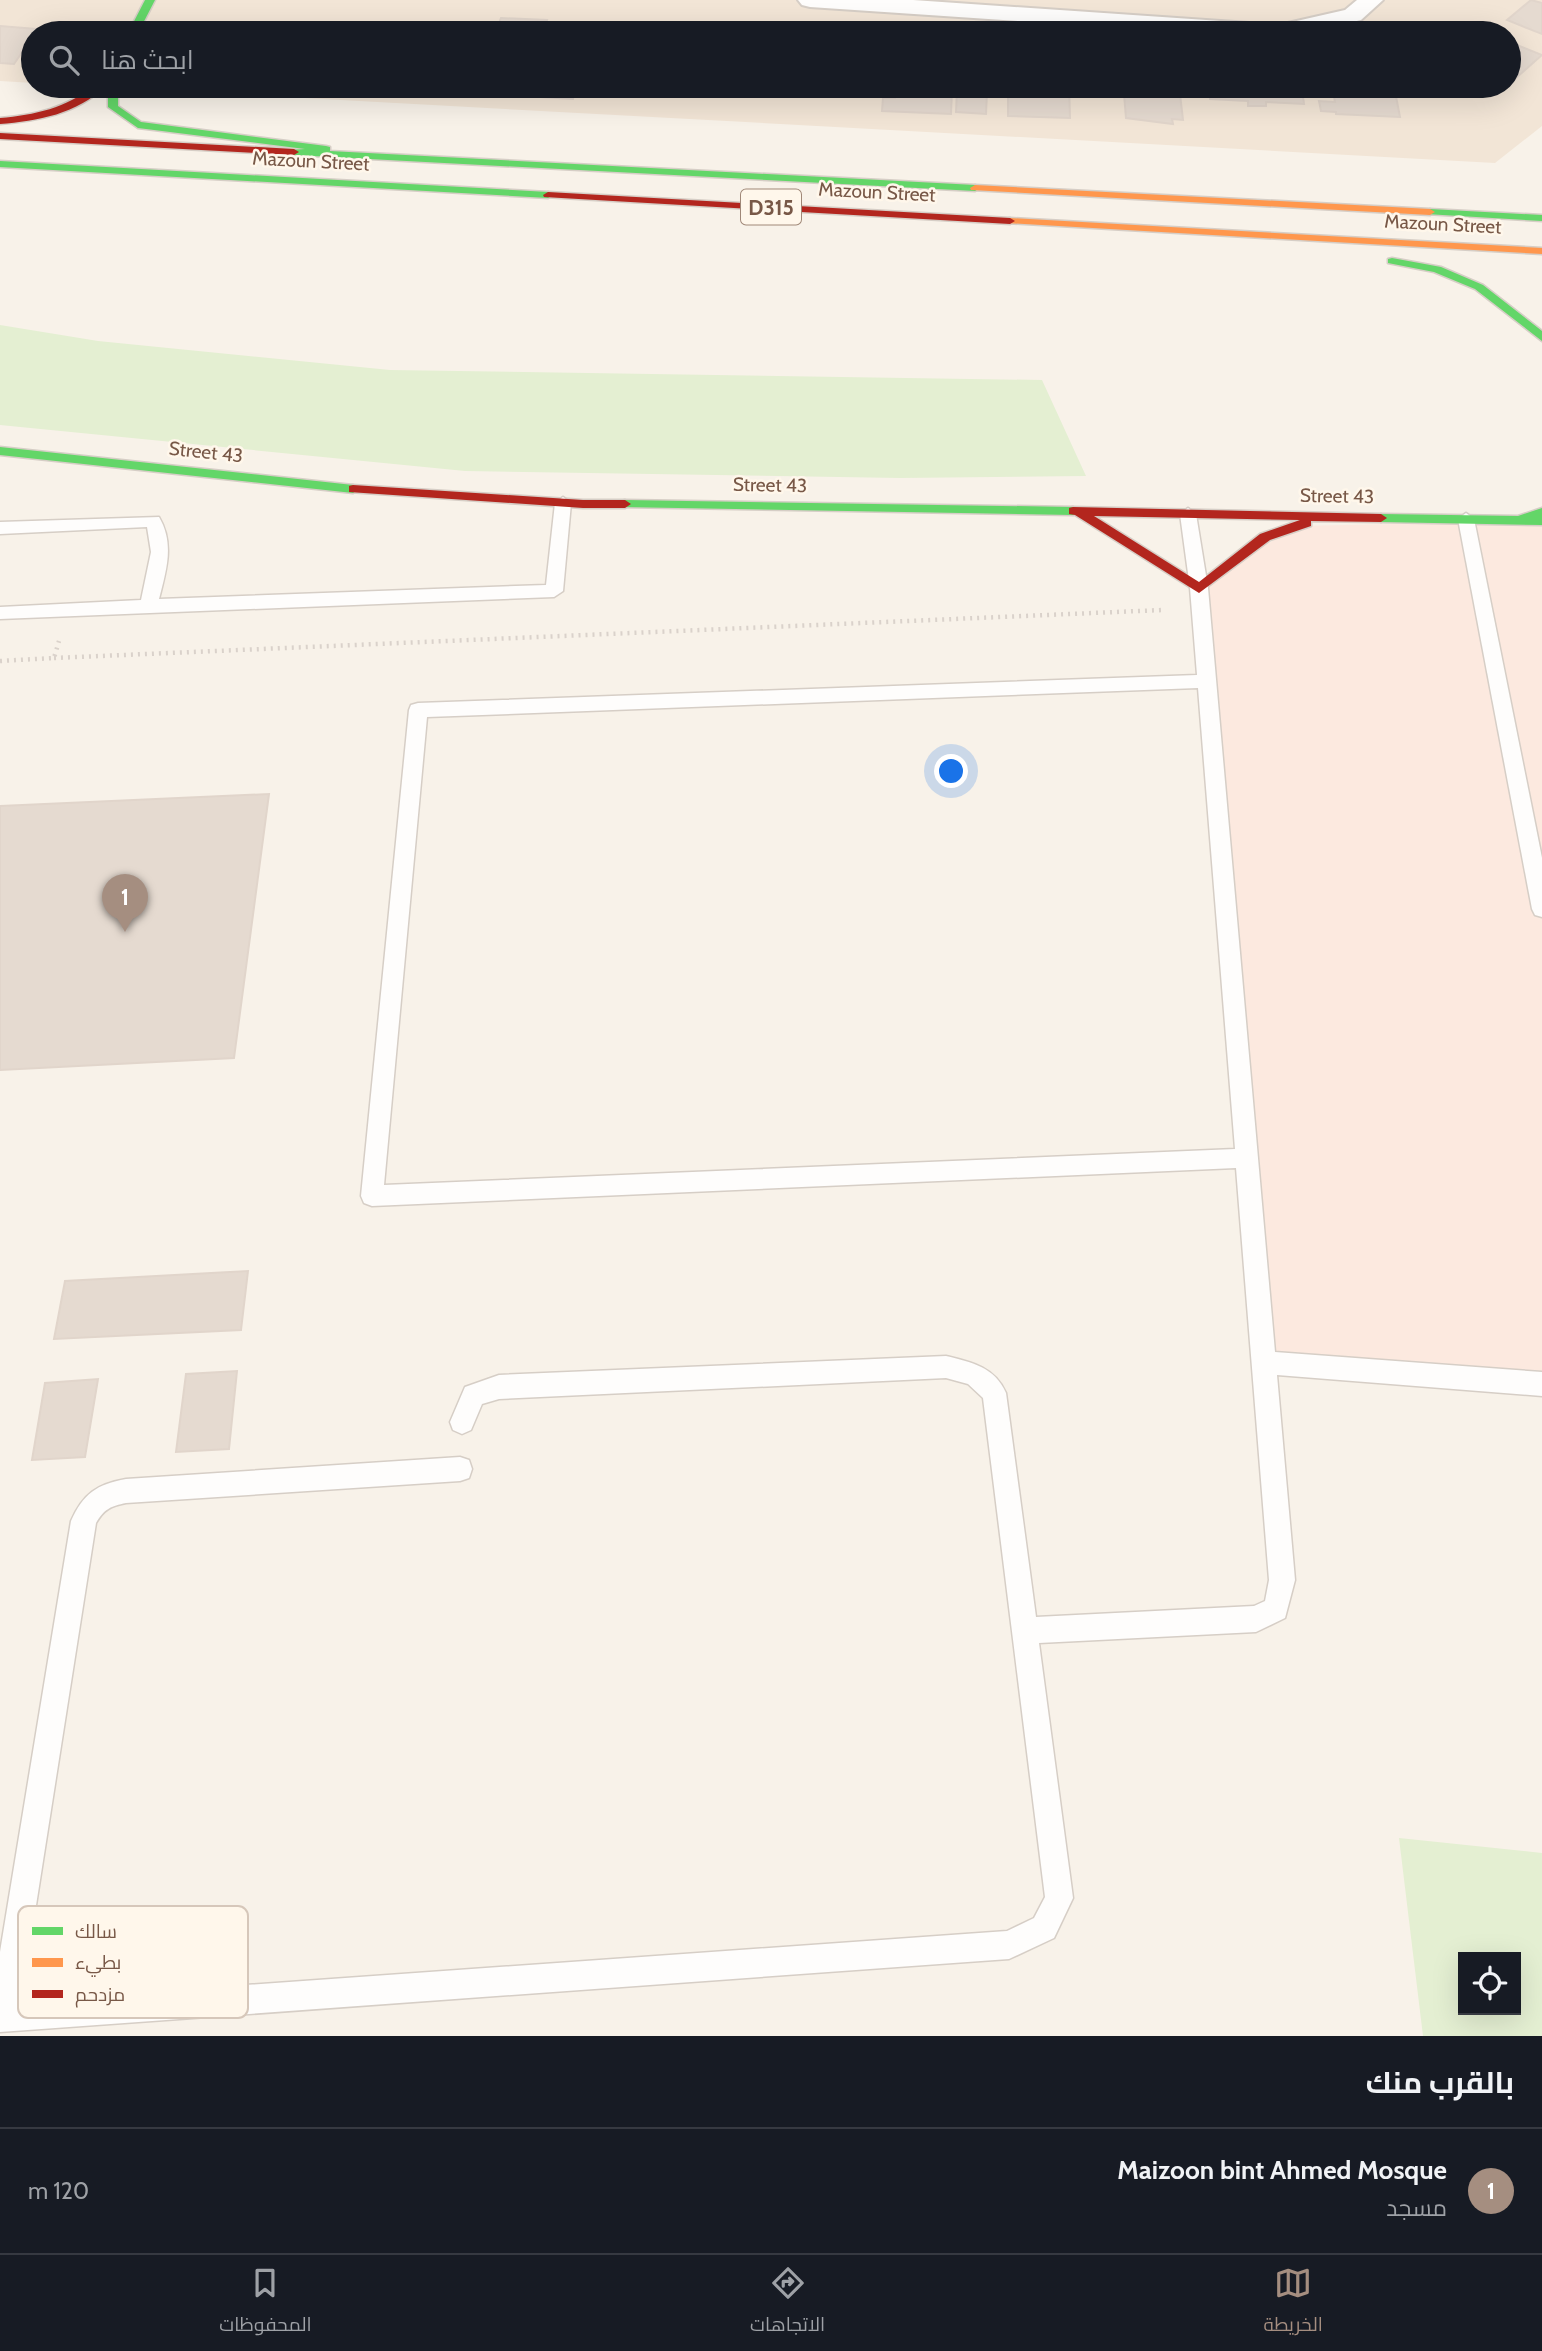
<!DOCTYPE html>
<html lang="ar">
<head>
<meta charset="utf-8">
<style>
  body { margin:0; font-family:Cabin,Cairo,sans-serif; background:#20242c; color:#f1f3f6; direction:rtl }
  .controls { position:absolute; right:21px; bottom:21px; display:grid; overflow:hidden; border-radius:0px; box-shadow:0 7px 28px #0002 }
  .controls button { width:63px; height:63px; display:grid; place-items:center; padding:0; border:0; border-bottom:2px solid #363941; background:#171b24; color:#f1f3f6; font:35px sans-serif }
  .you { position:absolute; left:952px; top:772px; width:24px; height:24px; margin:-18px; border:5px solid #fff; border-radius:50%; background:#1a73e8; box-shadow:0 0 0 10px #1a73e833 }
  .badge { display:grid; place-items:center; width:46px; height:46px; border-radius:50%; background:#a58e80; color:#fff; font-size:23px; font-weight:700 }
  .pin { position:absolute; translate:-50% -58px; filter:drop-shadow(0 2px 4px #0008) }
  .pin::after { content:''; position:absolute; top:37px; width:24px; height:21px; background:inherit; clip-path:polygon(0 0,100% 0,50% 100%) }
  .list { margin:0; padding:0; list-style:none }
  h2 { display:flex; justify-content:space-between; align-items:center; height:91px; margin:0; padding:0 28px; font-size:30px }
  h2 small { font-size:23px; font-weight:400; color:#9ea1a6 }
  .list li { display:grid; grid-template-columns:46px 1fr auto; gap:21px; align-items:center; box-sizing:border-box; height:126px; padding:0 28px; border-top:2px solid #363941 }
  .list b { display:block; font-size:26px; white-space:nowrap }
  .list p { margin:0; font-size:23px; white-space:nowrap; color:#9ea1a6 }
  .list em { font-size:23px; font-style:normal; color:#9ea1a6 }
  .icon { flex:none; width:38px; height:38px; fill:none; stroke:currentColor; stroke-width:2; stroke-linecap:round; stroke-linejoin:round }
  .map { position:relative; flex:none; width:1542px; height:2036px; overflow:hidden; direction:ltr }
  .search { position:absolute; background:#171b24; box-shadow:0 7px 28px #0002; left:21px; right:21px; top:21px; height:77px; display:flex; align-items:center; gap:18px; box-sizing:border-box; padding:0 24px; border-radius:38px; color:#9ea1a6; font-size:26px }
  .sheet { height:217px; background:#171b24 }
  nav { display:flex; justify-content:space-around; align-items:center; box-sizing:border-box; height:98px; border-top:2px solid #363941; background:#171b24; font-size:19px; color:#9ea1a6 }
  nav a { display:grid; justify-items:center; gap:4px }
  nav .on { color:#a58e80 }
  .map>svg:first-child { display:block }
  .residential { fill:#f2e5d6 }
  .commercial { fill:#fce9df }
  .green { fill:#e4efd2; fill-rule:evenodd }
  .building { fill:#e5dad0; stroke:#e1d5cb; stroke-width:2 }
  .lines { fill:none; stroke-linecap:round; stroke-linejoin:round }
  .lane-casing { stroke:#d6cec6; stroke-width:3 }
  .street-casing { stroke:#d6cec6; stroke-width:4 }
  .fast-casing { stroke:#d6cec6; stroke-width:3 }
  .slow-casing { stroke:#d6cec6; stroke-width:3 }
  .jam-casing { stroke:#d6cec6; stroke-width:3 }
  .path { stroke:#dad2cb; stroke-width:4.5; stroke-dasharray:2 5; stroke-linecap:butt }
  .lane { fill:#fefdfc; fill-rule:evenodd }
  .street { fill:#fefdfc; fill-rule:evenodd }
  .fast { fill:#63d668; fill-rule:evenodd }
  .slow { fill:#ff974d; fill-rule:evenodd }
  .jam { fill:#b3261e; fill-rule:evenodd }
  .labels { text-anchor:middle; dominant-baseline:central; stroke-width:5; stroke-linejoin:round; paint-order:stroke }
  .far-street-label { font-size:19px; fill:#785847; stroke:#fff7eb }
  .shield { fill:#fff7eb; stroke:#a08878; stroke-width:2 }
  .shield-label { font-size:21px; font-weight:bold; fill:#785847 }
  .key { fill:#fff7eb; stroke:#d6c7ba; stroke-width:2 }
  .key-label { font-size:19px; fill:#785847 }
</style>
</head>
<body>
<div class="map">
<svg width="1542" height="2036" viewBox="0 0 1542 2036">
  <rect width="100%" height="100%" fill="#f8f2e9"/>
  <path class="residential" d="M0,0H1542V126L1495,163L84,86H1509V33H33V83L0,81Z"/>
  <path class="commercial" d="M1542,521V1384L1264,1363L1199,588L1296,526Z"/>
  <g class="green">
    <path d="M0,325L98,341L390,370L1042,380L1086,476L900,478L465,471L0,425Z"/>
    <path d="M1399,1838L1542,1853V2036H1423ZM1463,1957H1516V2010H1463Z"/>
  </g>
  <g class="building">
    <path d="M1531,0L1542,3V34L1507,20Z"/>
    <path d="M501,18L547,20L542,33H495Z"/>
    <path d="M563,25L593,26L591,33H542L545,27L562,28Z"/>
    <path d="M0,26L38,29L14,64L0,63Z"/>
    <path d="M1509,42L1542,55L1509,84Z"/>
    <path d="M473,86H523L522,90L500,89L498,95L470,92Z"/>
    <path d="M523,86H576L573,99L542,97L544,92L522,90Z"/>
    <path d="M597,86H684V90Z"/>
    <path d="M748,86H820L817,93L747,90Z"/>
    <path d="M1001,86H1069L1070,118L1008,116V93H1001Z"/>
    <path d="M1117,86H1184L1185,95L1180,94L1183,120L1172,119L1173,124L1126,118L1124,94L1117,93Z"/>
    <path d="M1209,86H1294L1295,89L1302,90L1304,104L1266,102V106H1248V101L1210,99Z"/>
    <path d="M1332,86H1387L1395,91L1400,117L1336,114V112L1321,111L1319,101L1335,102Z"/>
    <path d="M895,88L952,90L951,114L882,111L883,98H895Z"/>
    <path d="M957,90L987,92L986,114L956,112Z"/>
    <path d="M269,794L234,1058L0,1070V806Z"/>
    <path d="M248,1271L241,1330L54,1339L65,1281Z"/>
    <path d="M237,1371L229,1449L176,1452L186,1374Z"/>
    <path d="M98,1379L85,1457L32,1460L45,1383Z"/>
  </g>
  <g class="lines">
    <g class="lane-casing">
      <g id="lane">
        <path d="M563,497L571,503L563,591L554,597L0,619V607L141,600L151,552L147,527L0,534V522L159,517C175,544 166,571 159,599L546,585L555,503Z"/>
        <path d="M1188,508L1196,514L1208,588L1275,1352L1542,1372V1396L1277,1375L1295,1580L1285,1618L1256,1632L1039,1643L1073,1898L1054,1938L1009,1959L0,2032V1952L71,1521C83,1494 97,1484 126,1479L460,1457L469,1460L472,1469L469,1478L460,1481L126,1503C111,1506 104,1509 96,1523L21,2001L1007,1931L1034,1918L1045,1897L983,1398L968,1384L946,1378L499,1399L482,1404L471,1430L462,1434L453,1430L450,1422L465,1387L499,1375L946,1356C971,1362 995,1367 1006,1393L1036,1617L1254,1606L1265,1601L1269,1580L1236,1168L372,1206L364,1203L361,1196L409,710L411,705L418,703L1197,675L1190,588L1180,514ZM1198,688L1235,1149L384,1185L427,717Z"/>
        <path d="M1466,513L1474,519L1542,858V917L1535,915L1532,909L1458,519Z"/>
      </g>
    </g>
    <g class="street-casing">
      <path id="street" d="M798,0H913L1279,25L1345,10L1357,0H1383L1361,20L1305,33H1193L810,7L802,5Z"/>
    </g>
    <g class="fast-casing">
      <g id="fast">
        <path d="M145,0H155L138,33H128Z"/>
        <path d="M108,86H118V106L141,122L326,146L330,147V151L975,185L980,188L975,191L294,155L289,152L290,150L305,149L138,128L108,107Z"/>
        <path d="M0,161L548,192L553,195L548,198L0,167Z"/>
        <path d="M1430,209L1542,215V221L1426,214L1425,212Z"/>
        <path d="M1392,258L1441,267L1483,285L1542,331V341L1475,289L1434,272L1388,263V259Z"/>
        <path d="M0,447L353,485L359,489L353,493L0,455Z"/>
        <path d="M625,500L1073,507L1079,511L1073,515L621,507V501Z"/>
        <path d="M1542,508V525L1381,522L1375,518L1381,514L1518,516Z"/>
      </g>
    </g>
    <g class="slow-casing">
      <g id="slow">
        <path d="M975,185L1430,209L1435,212L1430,215L971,190L970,188Z"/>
        <path d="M1010,218L1542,248V254L1006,223V219Z"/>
      </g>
    </g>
    <g class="jam-casing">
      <g id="jam">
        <path d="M94,86H105C78,114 37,121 0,124V118C35,115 66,108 94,86Z"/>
        <path d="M0,133L294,149L299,152L294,155L0,139Z"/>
        <path d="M548,192L1010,218L1015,221L1010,224L544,197L543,195Z"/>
        <path d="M353,485L583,500H625L631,504L625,508H583L349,492V486Z"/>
        <path d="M1073,507L1381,514L1387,518L1381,522L1311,521V526L1270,540L1199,593L1075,515L1069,514V508ZM1094,516L1300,520L1260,534L1199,582Z"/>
      </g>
    </g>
    <g class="path">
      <path d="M54,658L1162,610"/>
      <path d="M0,661L54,658L59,641"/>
    </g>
    <use href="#lane" class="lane"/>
    <use href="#street" class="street"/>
    <use href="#fast" class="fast"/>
    <use href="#slow" class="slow"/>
    <use href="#jam" class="jam"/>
  </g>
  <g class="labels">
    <g class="far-street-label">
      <text transform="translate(311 161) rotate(3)">Mazoun Street</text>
      <text transform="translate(877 192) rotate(3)">Mazoun Street</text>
      <text transform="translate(1443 224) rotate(3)">Mazoun Street</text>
      <text transform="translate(206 452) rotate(6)">Street 43</text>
      <text transform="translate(770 485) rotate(1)">Street 43</text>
      <text transform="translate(1337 496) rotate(1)">Street 43</text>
    </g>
    <rect class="shield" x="741" y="189.5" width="60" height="35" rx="5"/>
    <g class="shield-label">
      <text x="771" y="207">D315</text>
    </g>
  </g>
  <rect x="18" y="1906" width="230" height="112" rx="10" class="key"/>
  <rect x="32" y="1927" width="31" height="8" fill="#63d668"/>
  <rect x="32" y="1958" width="31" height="9" fill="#ff974d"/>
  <rect x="32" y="1990" width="31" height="8" fill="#b3261e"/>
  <g class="key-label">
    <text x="75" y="1938">سالك</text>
    <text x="75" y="1969">بطيء</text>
    <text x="75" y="2001">مزدحم</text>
  </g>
</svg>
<div class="controls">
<button><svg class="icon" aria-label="locate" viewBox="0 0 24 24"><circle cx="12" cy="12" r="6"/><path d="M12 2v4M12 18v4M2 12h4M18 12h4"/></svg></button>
</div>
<div class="you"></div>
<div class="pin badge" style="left:125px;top:932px">1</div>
<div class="search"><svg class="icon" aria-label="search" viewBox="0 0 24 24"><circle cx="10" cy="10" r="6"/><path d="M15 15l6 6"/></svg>ابحث هنا</div>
</div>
<section class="sheet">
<h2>بالقرب منك<small></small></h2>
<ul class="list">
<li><span class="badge">1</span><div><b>Maizoon bint Ahmed Mosque</b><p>مسجد</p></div><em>120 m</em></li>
</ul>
</section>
<nav>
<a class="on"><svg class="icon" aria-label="map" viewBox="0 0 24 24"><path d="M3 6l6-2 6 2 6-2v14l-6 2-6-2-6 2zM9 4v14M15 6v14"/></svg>الخريطة</a>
<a><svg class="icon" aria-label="directions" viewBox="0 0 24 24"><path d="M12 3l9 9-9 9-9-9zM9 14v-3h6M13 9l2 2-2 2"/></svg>الاتجاهات</a>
<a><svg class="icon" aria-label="saved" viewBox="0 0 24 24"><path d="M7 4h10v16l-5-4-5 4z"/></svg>المحفوظات</a>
</nav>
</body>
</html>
